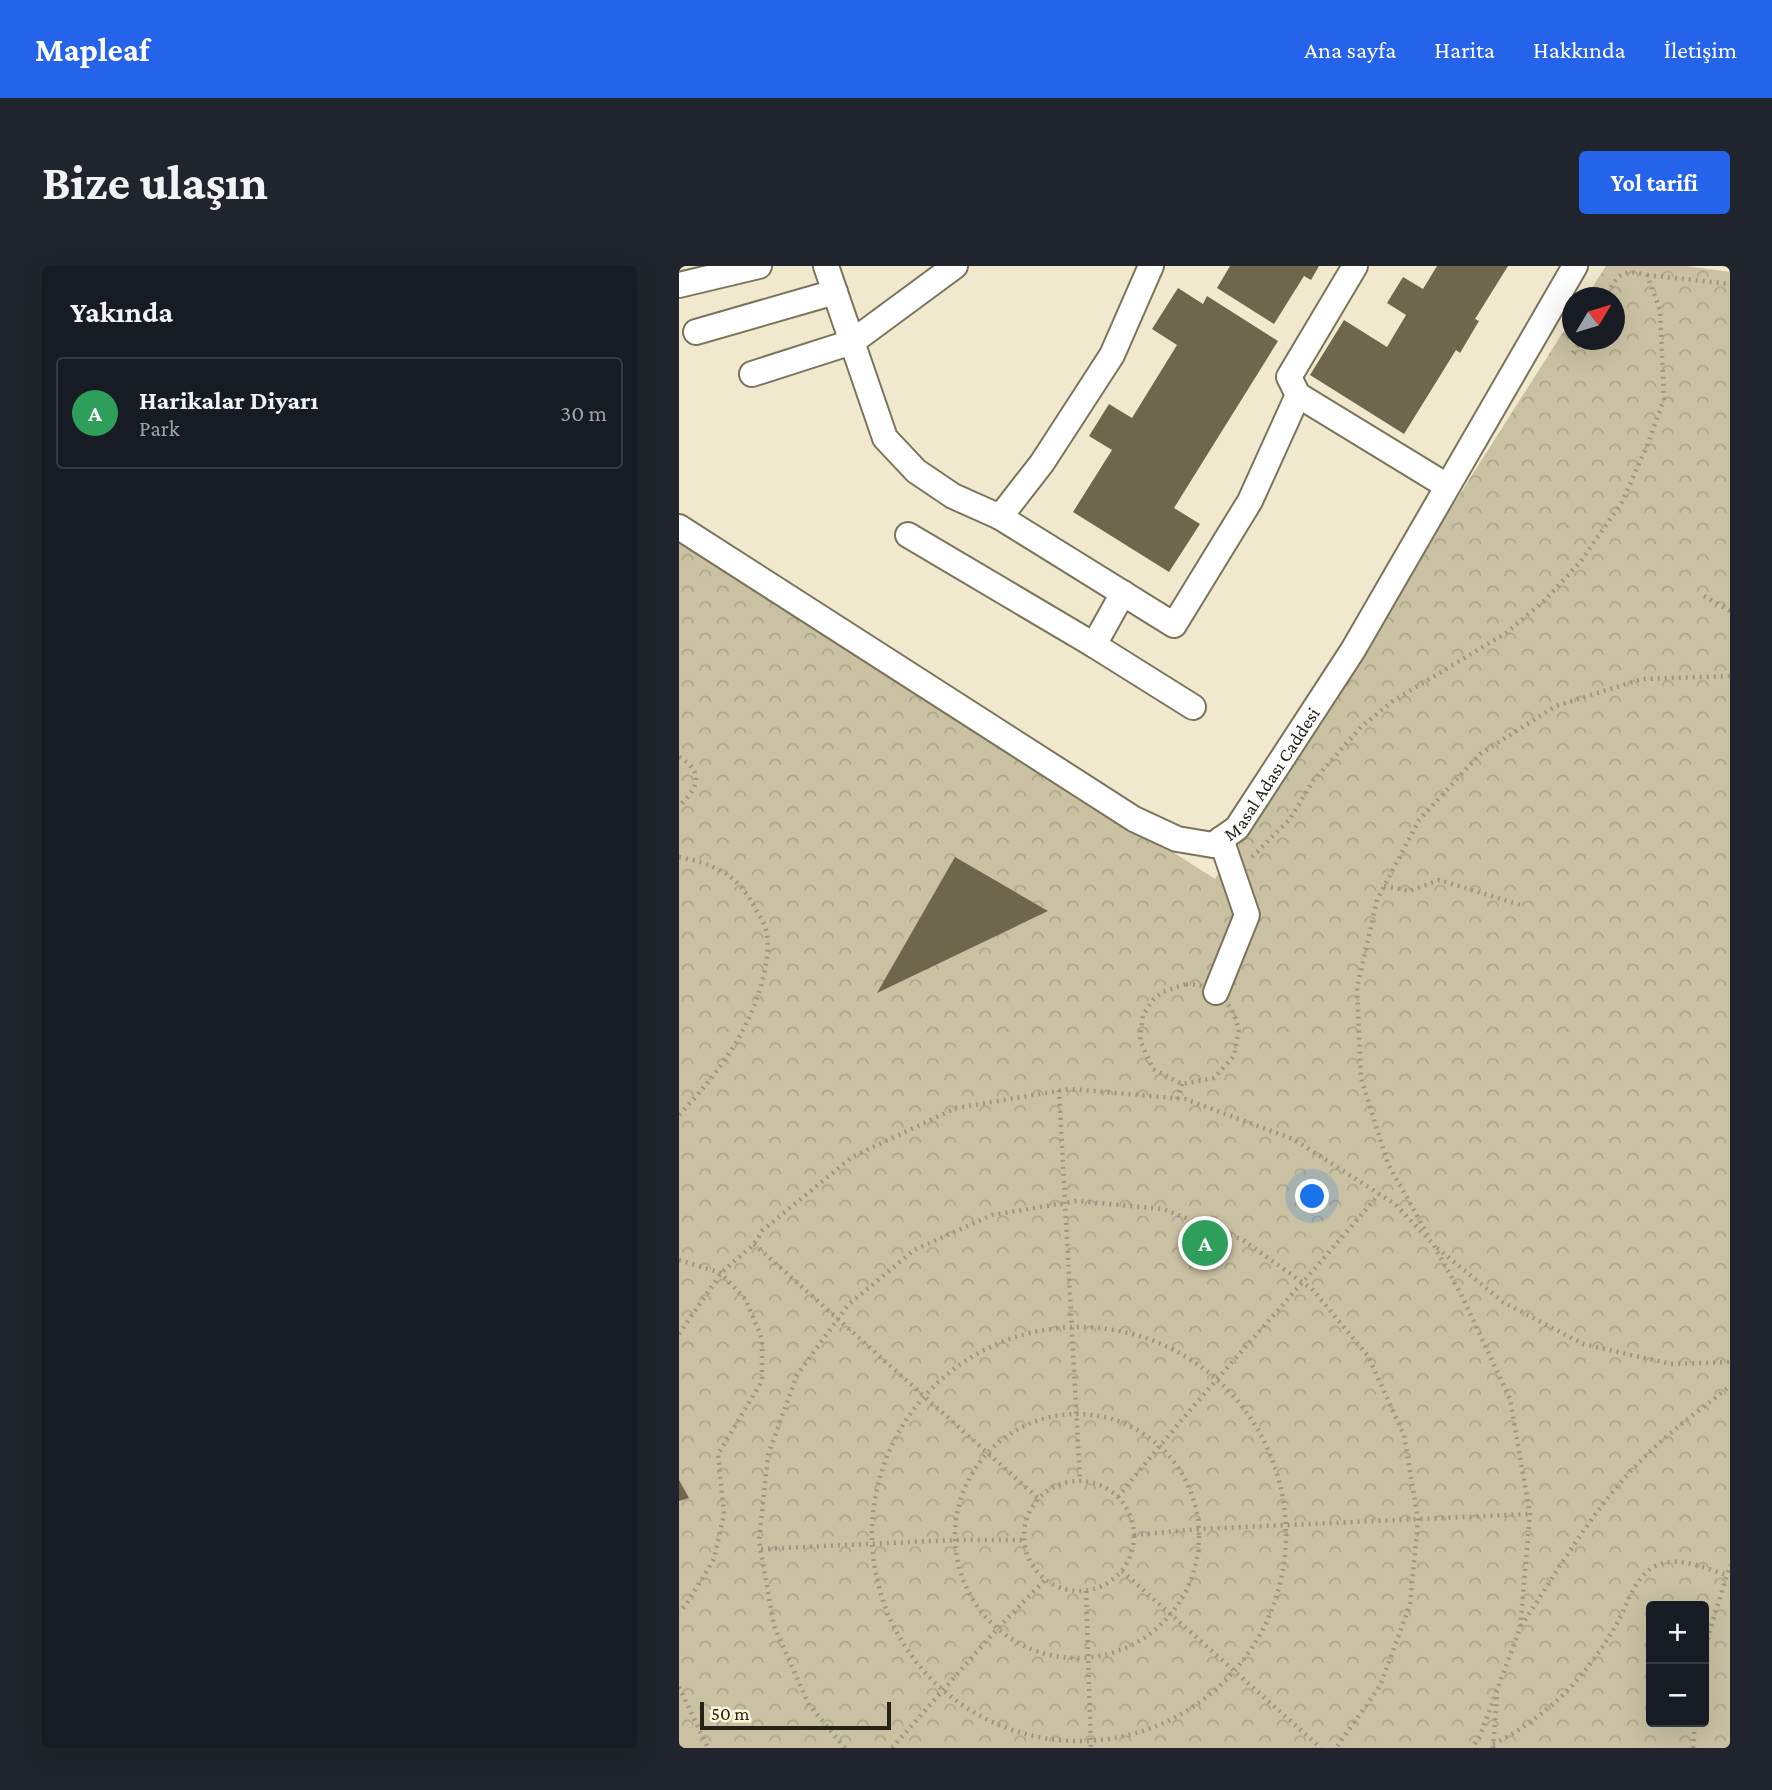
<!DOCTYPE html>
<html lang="tr">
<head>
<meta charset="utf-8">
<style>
  body { margin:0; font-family:"Crimson Pro",serif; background:#20242c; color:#f1f3f6 }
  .controls { position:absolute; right:21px; bottom:21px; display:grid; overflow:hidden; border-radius:7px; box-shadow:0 7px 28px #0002 }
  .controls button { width:63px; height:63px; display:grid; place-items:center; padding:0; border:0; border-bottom:2px solid #363941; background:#171b24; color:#f1f3f6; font:35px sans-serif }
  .compass { position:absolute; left:883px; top:21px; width:63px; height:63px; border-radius:50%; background:#171b24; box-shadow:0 7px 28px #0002; rotate:52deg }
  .scale { position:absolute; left:21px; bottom:18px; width:191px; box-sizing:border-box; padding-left:7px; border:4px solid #252217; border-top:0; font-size:19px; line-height:24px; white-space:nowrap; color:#252217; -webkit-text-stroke:5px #fff6da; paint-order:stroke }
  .you { position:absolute; left:634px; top:931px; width:24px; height:24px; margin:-18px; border:5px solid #fff; border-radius:50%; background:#1a73e8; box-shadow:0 0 0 10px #1a73e833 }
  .badge { display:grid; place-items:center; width:46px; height:46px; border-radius:50%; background:#2563eb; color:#fff; font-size:23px; font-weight:700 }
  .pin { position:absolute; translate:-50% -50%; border:4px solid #fff; box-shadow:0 2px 7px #0006 }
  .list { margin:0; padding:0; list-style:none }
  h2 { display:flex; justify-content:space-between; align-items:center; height:91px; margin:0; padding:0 28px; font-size:30px }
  h2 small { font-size:23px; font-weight:400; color:#9ea1a6 }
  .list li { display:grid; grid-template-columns:46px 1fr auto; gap:21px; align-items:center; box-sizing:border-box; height:112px; margin:0 14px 14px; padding:0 14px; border:2px solid #363941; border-radius:7px }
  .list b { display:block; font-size:26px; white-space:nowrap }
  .list p { margin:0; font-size:23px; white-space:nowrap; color:#9ea1a6 }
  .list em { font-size:23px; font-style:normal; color:#9ea1a6 }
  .map { position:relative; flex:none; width:1051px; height:1482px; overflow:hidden; border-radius:7px }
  header { display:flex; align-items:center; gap:42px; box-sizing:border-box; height:98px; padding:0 35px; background:#2563eb; color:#fff }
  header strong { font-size:33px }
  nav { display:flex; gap:38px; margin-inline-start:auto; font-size:24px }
  .intro { display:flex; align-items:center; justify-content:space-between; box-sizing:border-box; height:168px; padding:0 42px }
  h1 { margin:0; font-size:49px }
  .button { padding:18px 32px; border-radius:7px; background:#2563eb; color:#fff; font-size:24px; font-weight:700 }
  main { display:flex; gap:42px; padding:0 42px }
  aside { flex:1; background:#171b24; border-radius:7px; box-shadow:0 7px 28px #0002 }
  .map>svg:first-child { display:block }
  .park { fill:url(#park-crowns); fill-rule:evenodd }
  .building { fill:#6e674e }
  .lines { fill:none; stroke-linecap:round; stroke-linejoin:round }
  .minor-casing { stroke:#7b745b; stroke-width:28 }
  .path { stroke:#9d9782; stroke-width:4.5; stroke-dasharray:2 5; stroke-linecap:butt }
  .minor { stroke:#fff; stroke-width:24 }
  .labels { text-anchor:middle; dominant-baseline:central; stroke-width:7; stroke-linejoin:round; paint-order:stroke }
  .street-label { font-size:19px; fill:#252217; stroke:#fff6da }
</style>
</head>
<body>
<header>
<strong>Mapleaf</strong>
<nav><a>Ana sayfa</a><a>Harita</a><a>Hakkında</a><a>İletişim</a></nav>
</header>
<div class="intro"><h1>Bize ulaşın</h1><a class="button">Yol tarifi</a></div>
<main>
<aside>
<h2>Yakında<small></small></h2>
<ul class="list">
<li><span class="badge" style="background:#2e9e5b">A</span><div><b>Harikalar Diyarı</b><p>Park</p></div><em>30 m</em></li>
</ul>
</aside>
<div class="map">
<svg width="1051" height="1482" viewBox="0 0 1051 1482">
  <defs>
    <pattern id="park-crowns" width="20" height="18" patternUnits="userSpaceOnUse" patternTransform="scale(1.75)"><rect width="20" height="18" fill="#cac1a3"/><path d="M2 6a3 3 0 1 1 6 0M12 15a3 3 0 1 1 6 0" fill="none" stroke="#ada68c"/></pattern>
  </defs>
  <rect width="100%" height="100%" fill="#f1e9cd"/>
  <path class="park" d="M927,0H1007L1051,6V1482H0V270L536,613L893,52L894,74H936V32L907,31ZM972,1340H1025V1456H972Z"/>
  <g class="building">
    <path d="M551,0H640L632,14L625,10L595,58L538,22Z"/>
    <path d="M758,0H829L796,53L800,55L781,87L777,84L725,168L631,109L665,54L708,81L727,49L708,37L724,11L744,23Z"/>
    <path d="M499,22L524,38L528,30L599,75L495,242L521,258L490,306L394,246L433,184L410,170L430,138L453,152L498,79L473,63Z"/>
    <path d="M276,591L369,645L198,727Z"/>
    <path d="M0,1214L10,1232L0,1235Z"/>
  </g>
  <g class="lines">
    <g class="minor-casing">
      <g id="minor">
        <path d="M147,0L206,172L237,205L274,230L321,251"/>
        <path d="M472,0L433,89L363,197L321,251L495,359L571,235L619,129"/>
        <path d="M676,0L610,111L619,129L768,220"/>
        <path d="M0,19L80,0"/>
        <path d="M17,66L156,26"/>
        <path d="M73,108L173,76L276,0"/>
        <path id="s1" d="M0,261L455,553L498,573L534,579L558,562L674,384L896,0"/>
        <path d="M229,269L415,379L514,441"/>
        <path d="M415,379L444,327"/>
        <path d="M537,726L568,649L542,573"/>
      </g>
    </g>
    <g class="path">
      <path d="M968,9L1051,18"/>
      <path d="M894,87L902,74"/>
      <path d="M1025,330L1051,345"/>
      <path d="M0,491C26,506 19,523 0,540"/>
      <path d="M0,591C36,598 58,608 76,642C79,648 84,654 86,661C90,673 89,686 87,698C77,757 41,806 0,849"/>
      <path d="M573,591L611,553L634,515L682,461L714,435L827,367L867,333L902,295L943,236L968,180L985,133L981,44L968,9C941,2 939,9 926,32"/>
      <path d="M705,620L731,625L760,614L842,639"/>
      <path d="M507,718L520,719L537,726L553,743L560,763L555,790L535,812L503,818L474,803L461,774L464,749L474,734L484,726Z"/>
      <path d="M380,824L401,1215"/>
      <path d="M498,833L503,818"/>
      <path d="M749,969L709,898L682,812L678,722L698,634L740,554L801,488L877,440L963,413L1051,410"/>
      <path d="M75,978L359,1232"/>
      <path d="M758,982L824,1036L904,1078L992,1098L1051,1096"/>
      <path d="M0,994L42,1007L67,1034L83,1073V1115L39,1188L45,1248L35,1293L7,1339L0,1346"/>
      <circle cx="400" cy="1268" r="207"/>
      <path d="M0,1068L42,1007L75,978L84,964L173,891L277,842L391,823L506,833L614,873L716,938L754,978L782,1028L831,1133L851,1248L841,1362L801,1470L793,1482"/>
      <circle cx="398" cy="1270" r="122"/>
      <circle cx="400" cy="1270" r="55"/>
      <path d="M439,1231C522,1127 614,1030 700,928"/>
      <path d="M455,1269L520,1263L851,1248"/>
      <path d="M82,1283L276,1274H345"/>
      <path d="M443,1305L642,1482"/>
      <path d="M407,1325L412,1482"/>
      <path d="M842,1360C876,1309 908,1253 950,1207C980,1173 1016,1148 1051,1120"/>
      <path d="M1025,1394L1030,1367L1051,1299"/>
      <path d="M0,1421L29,1482"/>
      <path d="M814,1478C868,1452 907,1411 937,1359C947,1342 954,1316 970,1304C993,1286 1024,1302 1048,1309"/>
      <path d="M166,1482L130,1439L95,1360L80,1275L89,1189L118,1109L169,1039L235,984L313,949L398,935L484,943L564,974L634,1024L689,1090L725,1169L739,1254L731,1339L701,1420L657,1482"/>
      <path d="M213,1482L318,1363L366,1314"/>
      <path d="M814,1482L818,1431"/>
      <path d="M1014,1482L1016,1456"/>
    </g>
    <use href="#minor" class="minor"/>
  </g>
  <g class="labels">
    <g class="street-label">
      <text stroke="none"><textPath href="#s1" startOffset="718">Masal Adası Caddesi</textPath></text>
    </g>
  </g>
</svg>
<div class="controls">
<button>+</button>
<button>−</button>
</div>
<svg class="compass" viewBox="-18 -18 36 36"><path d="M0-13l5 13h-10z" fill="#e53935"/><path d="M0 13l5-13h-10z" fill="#9ea1a6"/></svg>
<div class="scale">50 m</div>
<div class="you"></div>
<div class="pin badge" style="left:526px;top:977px;background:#2e9e5b">A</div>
</div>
</main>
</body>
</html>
